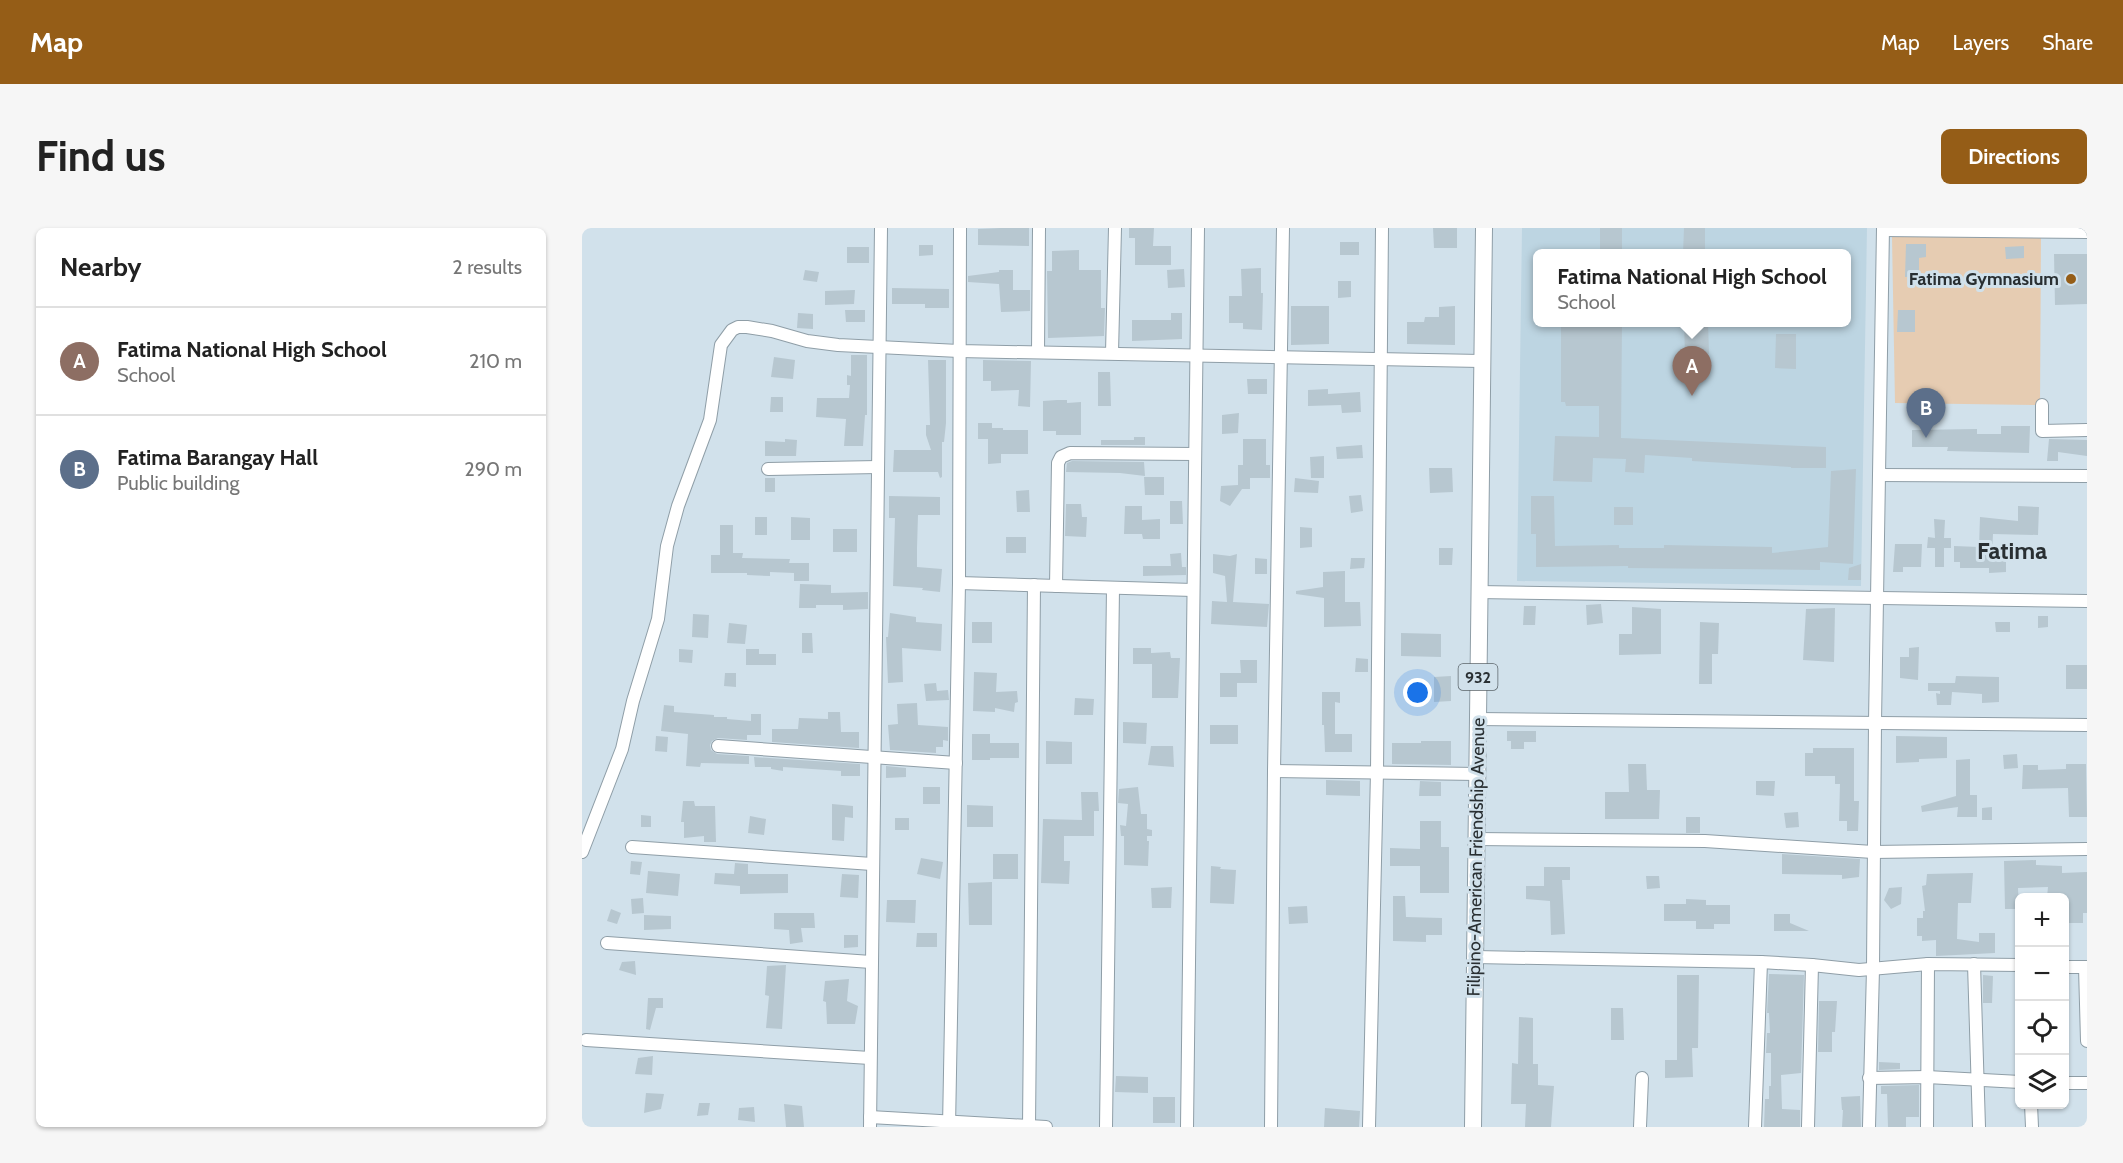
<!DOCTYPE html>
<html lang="en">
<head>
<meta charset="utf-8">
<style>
  body { margin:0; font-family:Cabin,sans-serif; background:#f6f6f6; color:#222 }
  .controls { position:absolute; right:18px; bottom:18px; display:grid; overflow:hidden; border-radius:9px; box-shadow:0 2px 4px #0004 }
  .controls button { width:54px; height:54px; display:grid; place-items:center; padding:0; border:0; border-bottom:2px solid #e0e0e0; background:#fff; color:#222; font:30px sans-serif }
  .you { position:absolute; left:836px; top:465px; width:21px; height:21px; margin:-15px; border:4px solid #fff; border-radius:50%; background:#1a73e8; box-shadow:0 0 0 9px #1a73e833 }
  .badge { display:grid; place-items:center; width:39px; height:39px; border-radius:50%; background:#955d17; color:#fff; font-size:20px; font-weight:700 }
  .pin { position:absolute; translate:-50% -50px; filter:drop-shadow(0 2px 3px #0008) }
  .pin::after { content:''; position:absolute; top:32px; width:21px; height:18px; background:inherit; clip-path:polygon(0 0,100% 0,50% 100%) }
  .popup { position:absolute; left:951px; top:21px; width:318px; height:78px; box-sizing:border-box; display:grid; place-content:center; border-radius:9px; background:#fff; filter:drop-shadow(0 2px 4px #0005); font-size:20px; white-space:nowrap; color:#767676 }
  .popup b { font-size:22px; color:#222 }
  .popup::after { content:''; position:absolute; left:50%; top:100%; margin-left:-12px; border:12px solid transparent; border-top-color:#fff }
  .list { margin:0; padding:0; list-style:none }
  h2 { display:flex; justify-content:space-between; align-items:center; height:78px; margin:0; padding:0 24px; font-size:26px }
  h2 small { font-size:20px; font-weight:400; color:#767676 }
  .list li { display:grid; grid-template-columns:39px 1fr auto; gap:18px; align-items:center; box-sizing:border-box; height:108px; padding:0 24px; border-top:2px solid #e0e0e0 }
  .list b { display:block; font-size:22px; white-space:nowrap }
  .list p { margin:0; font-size:20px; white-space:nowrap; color:#767676 }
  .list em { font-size:20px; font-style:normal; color:#767676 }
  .icon { flex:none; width:33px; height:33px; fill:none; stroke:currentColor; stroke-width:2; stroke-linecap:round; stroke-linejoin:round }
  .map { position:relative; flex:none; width:1505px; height:899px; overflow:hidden; border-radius:9px }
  header { display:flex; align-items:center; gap:36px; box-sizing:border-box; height:84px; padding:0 30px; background:#955d17; color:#fff }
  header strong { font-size:28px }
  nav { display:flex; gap:33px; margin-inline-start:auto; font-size:21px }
  .intro { display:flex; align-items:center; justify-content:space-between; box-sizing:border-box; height:144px; padding:0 36px }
  h1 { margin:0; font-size:42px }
  .button { padding:15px 27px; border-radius:9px; background:#955d17; color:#fff; font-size:21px; font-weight:700 }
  main { display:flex; gap:36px; padding:0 36px }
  aside { flex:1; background:#fff; border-radius:9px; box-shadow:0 2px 4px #0004 }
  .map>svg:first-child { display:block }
  .built { fill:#bdd5e2; fill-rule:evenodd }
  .green { fill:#e6ccb2 }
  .building { fill:#b7c7d0 }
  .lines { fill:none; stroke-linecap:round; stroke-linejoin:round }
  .minor-casing { stroke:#8f9ea7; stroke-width:14 }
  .major-casing { stroke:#8f9ea7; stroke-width:18 }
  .minor { stroke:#fff; stroke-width:12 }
  .major { stroke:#fff; stroke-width:16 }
  .poi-dot { fill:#955d17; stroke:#d1e1eb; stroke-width:2 }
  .labels { text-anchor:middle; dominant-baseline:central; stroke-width:6; stroke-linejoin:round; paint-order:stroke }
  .shield { fill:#d1e1eb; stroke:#5b646a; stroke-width:1.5 }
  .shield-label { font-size:16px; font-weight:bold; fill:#292f32 }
  .poi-label { font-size:18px; font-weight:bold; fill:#292f32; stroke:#d1e1eb; text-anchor:end }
  .street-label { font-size:18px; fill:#292f32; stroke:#d1e1eb }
  .district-label { font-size:24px; font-weight:bold; fill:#292f32; stroke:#d1e1eb }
</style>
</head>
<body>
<header>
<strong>Map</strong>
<nav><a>Map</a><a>Layers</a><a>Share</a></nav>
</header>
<div class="intro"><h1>Find us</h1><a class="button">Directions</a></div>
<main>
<aside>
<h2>Nearby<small>2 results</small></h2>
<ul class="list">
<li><span class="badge" style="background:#8d6e63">A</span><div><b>Fatima National High School</b><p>School</p></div><em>210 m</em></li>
<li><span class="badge" style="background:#5c6f8a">B</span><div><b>Fatima Barangay Hall</b><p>Public building</p></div><em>290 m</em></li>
</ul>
</aside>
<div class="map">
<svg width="1505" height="899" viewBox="0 0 1505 899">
  <rect width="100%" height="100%" fill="#d1e1eb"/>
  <path class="built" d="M940,0H1285L1279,358L935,353ZM956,26H1264V94H956Z"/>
  <path class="green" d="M1459,7L1458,177L1313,175L1310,9Z"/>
  <g class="building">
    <path d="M419,0H447V18L396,17V1Z"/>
    <path d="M547,0H572L571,18H589V37H553V10H547Z"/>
    <path d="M851,0H875V20H852Z"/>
    <rect x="1018" y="0" width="22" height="26"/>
    <path d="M1102,0H1123V26H1101Z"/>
    <rect x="758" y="14" width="19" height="13"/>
    <path d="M1324,16H1344V29L1337,30V48L1323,49Z"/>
    <path d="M337,17H351V27L337,28Z"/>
    <path d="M1442,18V30L1424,31L1423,19Z"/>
    <rect x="265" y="19" width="22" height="16"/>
    <path d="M497,22V42H519V80H523L522,108L466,110L465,43H470V23Z"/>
    <path d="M1472,26H1505V76L1473,77Z"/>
    <path d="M679,40V65H681L680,102L661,101V95H647V68H660L659,41Z"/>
    <path d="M602,41L603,59L586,60L585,42Z"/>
    <path d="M223,42L237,44L235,54L221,52Z"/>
    <path d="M417,42H431V62H448V83L419,84L417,56L386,54V48L417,44Z"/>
    <path d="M756,53H769V69L756,70Z"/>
    <path d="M310,60L367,61V80H343V76H310Z"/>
    <path d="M273,62L272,76L243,77V63Z"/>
    <path d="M709,78H747V116L709,117Z"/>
    <path d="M873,78V117L825,116V94H842L843,89H857V79Z"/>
    <path d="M263,82H283V94H264Z"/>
    <path d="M1316,82H1333V104H1315Z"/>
    <path d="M216,85L231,86V101L215,100Z"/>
    <path d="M589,85H600V111L550,113V92H589Z"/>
    <path d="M979,94H1040L1039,210L1244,219V240H1209V239L1110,233V230L1063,227L1062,245L1043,244L1044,231L1011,230L1010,254L971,253L973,208L1017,209V178H984L983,174H979Z"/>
    <path d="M1102,94H1126L1127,126L1103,127Z"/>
    <path d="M1194,106H1214V141L1193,140Z"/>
    <path d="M269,127H285V187H283L281,218H262L264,191L234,189L235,170H267L268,157H265V147L269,148Z"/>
    <path d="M192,129L213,132L211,151L189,149Z"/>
    <path d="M346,132H364V195L362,214H360V249L358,250L356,244H311L312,222H349L344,207V197H348Z"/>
    <path d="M401,132L449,133L448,179L436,178L437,162L409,163V153H401Z"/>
    <path d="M516,144H528L529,178H516Z"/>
    <path d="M665,151H685V166H666Z"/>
    <path d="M746,161V166L778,164L779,184L760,185L759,177L726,178V162Z"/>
    <path d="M189,169H201V184H188Z"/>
    <path d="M475,172H485V175L499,174V207H474V203H461V173Z"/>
    <path d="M657,185L656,205L640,206V187Z"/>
    <path d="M396,195H410V200H421V202H446V226H419V235L406,236V211H396Z"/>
    <path d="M1419,198H1448L1447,225L1365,223L1366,219H1330V202L1395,201V206H1419Z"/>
    <path d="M552,209H563V217H519V212H552Z"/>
    <path d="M203,211L215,212L214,228H183V213L203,214Z"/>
    <path d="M661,211H684V237H688V250H668V261H660L648,278L638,273L639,258L656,257V237H661Z"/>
    <path d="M1467,211L1505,212V228L1476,224V233H1465Z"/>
    <path d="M780,217L781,230L755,231L754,219Z"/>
    <path d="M742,228V250H729L728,229Z"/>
    <path d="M490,233L562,234L563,248L538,245L484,244L485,235Z"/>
    <path d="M847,240H870L871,264L848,265Z"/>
    <path d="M1274,241L1271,336L1238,334V342L1046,340V338L954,339V306H949V268H972L973,318L1037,317V320H1082V317L1190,319V325L1246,319L1249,243Z"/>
    <path d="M562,249H582V267H563Z"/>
    <rect x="183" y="250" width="10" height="14"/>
    <path d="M713,250L737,253L736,265L712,264Z"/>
    <path d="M447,262L448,284H435L434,263Z"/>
    <path d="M779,267L781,283L769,285L767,268Z"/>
    <path d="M307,268L358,269V287H336L335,320V339L360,341L358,364L340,362L341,360L311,358L313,290H307Z"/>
    <path d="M588,273H600L601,296H588Z"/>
    <path d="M484,276H499L500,289H505L504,309L483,308Z"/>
    <path d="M543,278H560V292L578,291V311H561L560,306H542Z"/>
    <path d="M1436,278L1457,279L1456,307L1411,306L1410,326H1424V344L1407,345V340H1378V334H1372V318L1397,319L1398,289L1436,293Z"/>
    <rect x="1032" y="279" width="19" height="18"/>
    <rect x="173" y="289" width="12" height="18"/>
    <path d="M209,289L228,290V312H209Z"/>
    <path d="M1352,291L1363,292L1362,310H1369V320H1362V339H1353V320H1345L1346,309L1353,310Z"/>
    <path d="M138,297H151V325H161L160,330L208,331L207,335H227V353H212V345L188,344V348L165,347V345H129V327H138Z"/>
    <path d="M718,299L730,300V319L718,320Z"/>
    <rect x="251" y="301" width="24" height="23"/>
    <rect x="424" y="309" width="20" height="16"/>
    <path d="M1313,316H1340L1339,339H1321V344H1311Z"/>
    <path d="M857,320H871L870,337H857Z"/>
    <path d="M599,325L600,339H604V347L561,348V338H589L588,326Z"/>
    <path d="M631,326L648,328L655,326L651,374L687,376L685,399L629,396L630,373L645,374L643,348L631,345Z"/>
    <path d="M673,330L685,331V346H673Z"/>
    <path d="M769,330H783L782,340L768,341Z"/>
    <path d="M1279,336V352H1266L1267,340Z"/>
    <path d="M763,343V374H778L779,398L742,399V370L714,366V363L741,359V344Z"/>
    <path d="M218,356L249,357V365L286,364V381L261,382V377H234V380H217Z"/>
    <path d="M1019,376L1021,395L1005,397L1004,377Z"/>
    <path d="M942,378H954L953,397H941Z"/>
    <path d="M1050,379L1079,381V426L1037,427V406H1050Z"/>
    <path d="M1253,380L1252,434L1221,432L1224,381Z"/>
    <path d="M308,385L334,389V394L360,396L359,423L320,420L321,454L306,455L304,409H306Z"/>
    <path d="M111,386L127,387L126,410L110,409Z"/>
    <path d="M1456,388H1466V399L1456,400Z"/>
    <rect x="390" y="394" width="20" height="21"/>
    <path d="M1118,394L1137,395L1136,426H1130V456H1117Z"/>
    <path d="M1413,394H1428V404H1414Z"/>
    <path d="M147,395L165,397L163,416L145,415Z"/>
    <path d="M220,405H230L231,425H220Z"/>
    <path d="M819,405L859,406V429L819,428Z"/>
    <path d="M1337,419L1336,452L1318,450V429H1327V420Z"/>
    <path d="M551,420H569V425L588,424L589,430H598L596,470H570V436H551Z"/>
    <path d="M97,421L111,422L110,435L97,434Z"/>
    <path d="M164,421H177V426H194V437H164Z"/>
    <path d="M774,430L786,431V444H773Z"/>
    <path d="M658,432H675V455H655V469H638V445H659Z"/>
    <rect x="1484" y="437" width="21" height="24"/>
    <path d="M392,444L415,445L414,464L435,463L436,474L433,475L432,484L413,480V484L391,483Z"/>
    <path d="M143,445H154V459L142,458Z"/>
    <path d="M869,448V473L852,474V449Z"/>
    <path d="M1374,448L1417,449V474L1400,475V466L1370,464L1369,477H1355L1354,465L1358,466V463H1346V455H1373Z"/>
    <path d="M354,455L355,463L366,462L367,472L344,473L342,456Z"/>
    <path d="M740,464H758V475L753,474V506H770V524H743L742,497H740Z"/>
    <path d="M493,470L512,471L511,487H492Z"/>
    <path d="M335,475L336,497L366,499V513L361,512V519H354V525L308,522L306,497L316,496L315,476Z"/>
    <path d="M82,477L92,478V484L132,487V489H145V491L169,493V486H179V507H165V512L136,510L130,513L128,517L129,522L135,526L167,528V536L119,535L118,539L104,538L106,506L79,503Z"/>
    <path d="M246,484H258L259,504H277V520L190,514V501H216L217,490L246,491Z"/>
    <path d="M541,494L565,495L564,516L541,515Z"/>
    <rect x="628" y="497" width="28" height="19"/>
    <path d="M925,503H954V514H942V521H929V513H925Z"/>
    <path d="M390,506H408V515H437V530H408V532H390Z"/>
    <path d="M74,508L86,509L85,524L73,523Z"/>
    <path d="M1314,508L1365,509V530L1337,531V534L1314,535Z"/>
    <path d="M464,513L490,514V536H464Z"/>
    <path d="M839,513H869V537L810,536V515H839Z"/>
    <path d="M569,518H591L592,539L566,537Z"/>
    <path d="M1231,520H1272V573H1277L1276,603H1265V593H1257L1258,556H1253V548H1223V525H1231Z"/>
    <path d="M1435,526L1436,540L1422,541L1421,527Z"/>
    <path d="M172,529L278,536V548H259V543L201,539V543L189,541V539H173Z"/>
    <path d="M1388,531V567H1395V589H1375L1376,579L1340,584L1339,578L1374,568V532Z"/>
    <path d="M1046,536H1064L1065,562H1078L1077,591H1023V564H1047Z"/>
    <path d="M1484,536H1504L1505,589H1487L1486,560L1440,561L1441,537H1456V542L1484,541Z"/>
    <path d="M304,538L324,540V549L304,550Z"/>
    <path d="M744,552L778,553V568L744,567Z"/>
    <path d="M838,553L859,554V568H837Z"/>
    <path d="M1174,553H1193L1192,568L1174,567Z"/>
    <rect x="341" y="559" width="17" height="17"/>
    <path d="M556,559L559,586H565V601L570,602V608H565V613H567L566,638L542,637V608H539L538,597L544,598L546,576L536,575L537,561Z"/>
    <path d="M499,564H516L517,583H512V608H482V633H488L487,656L459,655L461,591L500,592Z"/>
    <path d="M101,573H112L113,578H133L134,614H122V608L102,610V594H99Z"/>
    <path d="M250,576L271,578V590L263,589L262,613L250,612Z"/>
    <path d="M385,577L411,578V599H385Z"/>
    <path d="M1410,579V592H1400V580Z"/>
    <path d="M1216,584L1217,599L1204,600L1202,585Z"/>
    <path d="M59,587L69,588V599H59Z"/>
    <path d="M168,588L184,591L182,607L166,605Z"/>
    <rect x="1104" y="589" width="14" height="16"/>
    <rect x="313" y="590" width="14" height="12"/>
    <path d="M838,593H859V619H867V665H838V638H808V620L838,621Z"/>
    <rect x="411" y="626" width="25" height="25"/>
    <path d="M1200,626L1278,631L1277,649L1260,651V647L1200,646Z"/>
    <path d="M339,630L361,634L358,651L335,646Z"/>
    <path d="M1454,632V637L1480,638V645L1505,644V685H1501V695H1482V669H1465L1466,659L1436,660L1437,681H1423L1422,633Z"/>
    <path d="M49,633L60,634L58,647L48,646Z"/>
    <path d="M153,635L166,636V646H206V665L158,666V658L132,656L133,645L152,646Z"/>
    <path d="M629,638L639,639L638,641L654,642L652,676L628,675Z"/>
    <path d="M962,639H988V652H980L983,706L969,707L968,673L944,671V658H962Z"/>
    <path d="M66,643L98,646L96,668L64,665Z"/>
    <path d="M1391,645L1389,675H1376L1375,711L1397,714V705H1413V725L1354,728V712L1340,713V708H1335V690H1341V683H1343L1340,658L1344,657L1345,646Z"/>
    <path d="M260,646L277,647L276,670L258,669Z"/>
    <path d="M1064,648H1077L1078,660L1065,661Z"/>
    <path d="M410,654V697H387L386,655Z"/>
    <path d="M590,659L589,680H570L569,660Z"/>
    <path d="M1320,659L1319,676L1309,681L1302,672L1307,660Z"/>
    <path d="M811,668H823L824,689L860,690V707H844V714L811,713Z"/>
    <path d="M61,670L62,685L50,686L49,671Z"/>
    <path d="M1104,671L1124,672V677H1148V696H1132V701H1114V693H1082V676H1104Z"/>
    <path d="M305,672H334L333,695L304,694Z"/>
    <path d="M725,678L726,695L707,696L706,679Z"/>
    <path d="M29,681L39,685L35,696L25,693Z"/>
    <path d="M192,685H232L233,700H219L221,714L208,716L207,702L192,701Z"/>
    <path d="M1192,686H1208V695L1227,703H1192Z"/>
    <path d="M62,687L89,688V701L62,702Z"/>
    <path d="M335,705H355V719H334Z"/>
    <path d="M262,707H276V719L262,720Z"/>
    <path d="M53,733L54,747L37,742L40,734Z"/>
    <path d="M204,737L200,801L184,800L187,768L183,767L185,738Z"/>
    <path d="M1187,746L1222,747L1219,845L1199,847L1200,881L1218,882V899H1182L1183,871H1187V858H1189V825H1184L1185,805H1188L1187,785H1185Z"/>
    <path d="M1095,747H1117L1116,820H1110L1111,849L1083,850V832H1095Z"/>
    <path d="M1401,747L1411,748L1410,775H1401Z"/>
    <path d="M267,751L265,773L276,778L273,796H245L244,774L241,773L243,753Z"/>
    <path d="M66,770H81V780H74L68,802L64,801Z"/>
    <path d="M1237,773H1255L1253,804H1250V824H1236Z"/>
    <path d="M1029,780H1041L1042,812H1029Z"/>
    <path d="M937,789L951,790V836H956V857L972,858L969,899H943L944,876H929L930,835L936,836Z"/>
    <path d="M71,828L70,847L53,846L56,830Z"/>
    <path d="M1297,834L1318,835V841L1297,842Z"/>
    <path d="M534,848L566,849V865L533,864Z"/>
    <path d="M1337,857V889H1324V899H1306L1305,866H1299V858Z"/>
    <path d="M64,865L82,866L79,881L62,885Z"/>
    <path d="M1278,868L1279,899H1260L1261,882H1260L1259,869Z"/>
    <rect x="571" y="869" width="22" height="26"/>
    <path d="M117,875H128L126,887L115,888Z"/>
    <path d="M202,876L220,878L222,899H204Z"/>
    <path d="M172,879L173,894L156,892L157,880Z"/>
    <path d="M743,880L778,883L777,899H742Z"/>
  </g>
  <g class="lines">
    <g class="minor-casing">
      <g id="minor">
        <path d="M1301,2L1505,4"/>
        <path d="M456,124L457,0"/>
        <path d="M530,125L533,0"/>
        <path d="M1460,177V203L1505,202"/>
        <path d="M186,241L296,239"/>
        <path d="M1297,247L1505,248"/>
        <path d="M377,355L611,362"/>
        <path d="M474,358L476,235L479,229L488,225L613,226"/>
        <path d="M896,364L1505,373"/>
        <path d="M895,491L1505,497"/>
        <path d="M136,518L374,535"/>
        <path d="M692,543L895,546"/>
        <path d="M894,611L1123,613L1291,624L1505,621"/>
        <path d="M50,619L290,636"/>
        <path d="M0,624L40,521L51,473L76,391L85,318L96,278L128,192L139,117L150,102L156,99H165L190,103L225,113L256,117L377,123L899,133"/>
        <path d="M25,715L289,734"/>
        <path d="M893,729L1179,734L1230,737L1277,742L1346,736L1438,737"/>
        <path d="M1392,736L1397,899"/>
        <path d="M1482,739H1505"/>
        <path d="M1503,739L1505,813"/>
        <path d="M4,812L288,830"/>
        <path d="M1287,850L1345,849L1438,854"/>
        <path d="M1482,855H1505"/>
        <path d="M1449,876L1450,899"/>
        <path d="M288,889L464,899"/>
        <path d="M288,899L299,0"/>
        <path d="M367,899L377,355L378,0"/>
        <path d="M447,899L452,357"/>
        <path d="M524,899L531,360"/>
        <path d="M605,899L616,0"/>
        <path d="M689,899L692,543L701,0"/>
        <path d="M787,899L795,544L800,0"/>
        <path d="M1058,899L1060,850"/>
        <path d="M1173,899L1179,734"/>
        <path d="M1226,899L1230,737"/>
        <path d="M1287,899L1291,741L1293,494L1301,0"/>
        <path d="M1345,899L1346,736"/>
      </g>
    </g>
    <g class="major-casing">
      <path id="major" d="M891,899L902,0"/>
    </g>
    <use href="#minor" class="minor"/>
    <use href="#major" class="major"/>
  </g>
  <circle class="poi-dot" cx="1489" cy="51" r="6"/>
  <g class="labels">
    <rect class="shield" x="876.5" y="436" width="39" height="26" rx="4.5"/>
    <g class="shield-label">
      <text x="896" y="449">932</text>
    </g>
    <g class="poi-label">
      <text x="1477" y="51">Fatima Gymnasium</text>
    </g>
    <g class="street-label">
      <text transform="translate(894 629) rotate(-89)">Filipino-American Friendship Avenue</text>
    </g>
    <g class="district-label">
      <text x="1430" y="322">Fatima</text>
    </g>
  </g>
</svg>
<div class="controls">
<button>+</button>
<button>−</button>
<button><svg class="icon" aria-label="locate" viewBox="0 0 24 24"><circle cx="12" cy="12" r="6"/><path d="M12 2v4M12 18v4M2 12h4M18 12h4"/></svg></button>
<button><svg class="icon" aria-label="layers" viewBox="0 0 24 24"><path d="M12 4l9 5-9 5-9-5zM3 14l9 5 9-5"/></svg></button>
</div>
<div class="you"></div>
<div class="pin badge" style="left:1110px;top:168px;background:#8d6e63">A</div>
<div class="popup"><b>Fatima National High School</b>School</div>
<div class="pin badge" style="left:1344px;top:210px;background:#5c6f8a">B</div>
</div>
</main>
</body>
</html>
